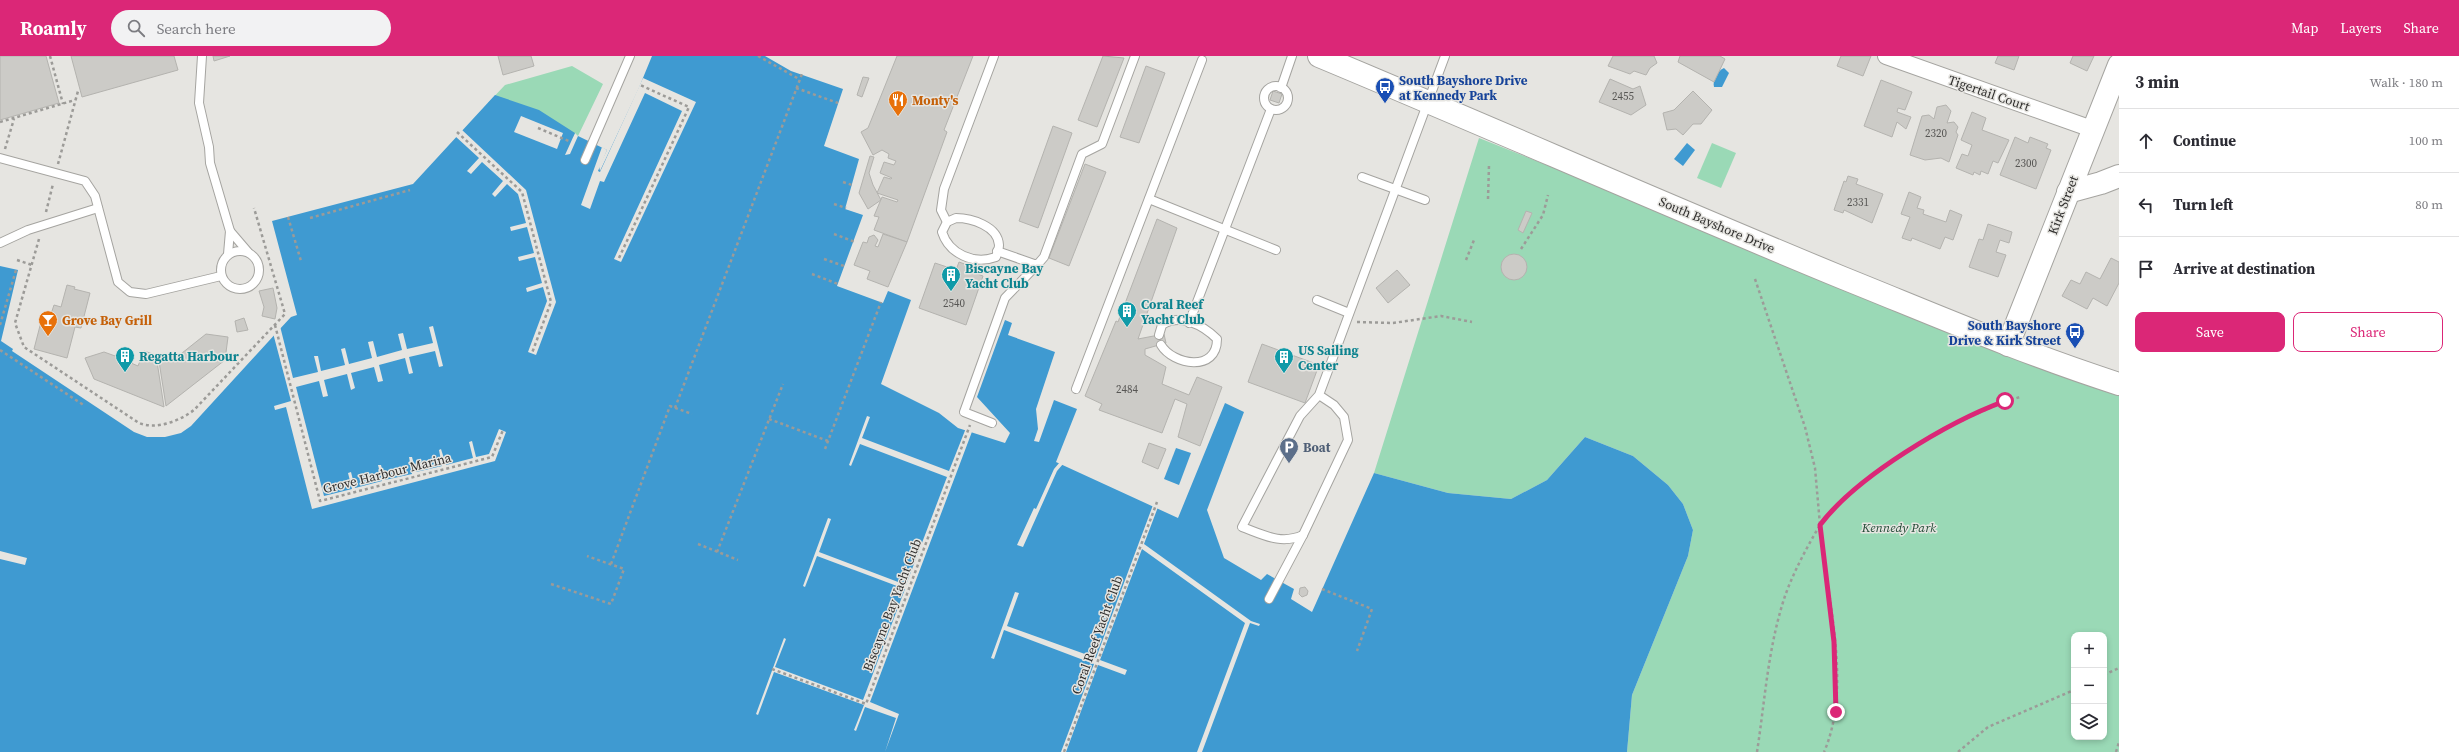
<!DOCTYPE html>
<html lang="en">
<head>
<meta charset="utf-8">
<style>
  body { margin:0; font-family:"Source Serif 4",serif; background:#f2f2f3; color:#2b2b33 }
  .controls { position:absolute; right:12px; bottom:12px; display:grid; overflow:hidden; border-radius:8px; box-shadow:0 2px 6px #0003 }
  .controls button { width:36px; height:36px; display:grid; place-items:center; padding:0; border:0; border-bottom:1px solid #e1e1e2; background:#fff; color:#2b2b33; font:20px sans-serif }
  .stop { position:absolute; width:12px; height:12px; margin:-9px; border:3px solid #db2777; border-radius:50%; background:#fff }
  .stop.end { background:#db2777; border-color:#fff; box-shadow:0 1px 4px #0008 }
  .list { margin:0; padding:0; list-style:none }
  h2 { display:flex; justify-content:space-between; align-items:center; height:52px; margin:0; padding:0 16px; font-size:17px }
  h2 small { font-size:13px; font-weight:400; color:#7c7c81 }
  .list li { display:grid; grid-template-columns:26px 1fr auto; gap:12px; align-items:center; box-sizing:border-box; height:64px; padding:0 16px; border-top:1px solid #e1e1e2 }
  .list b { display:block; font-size:15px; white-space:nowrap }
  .list em { font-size:13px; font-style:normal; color:#7c7c81 }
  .actions { display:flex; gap:8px; padding:12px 16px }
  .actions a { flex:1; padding:9px 0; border:1px solid #db2777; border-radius:8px; text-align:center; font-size:14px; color:#db2777 }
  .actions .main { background:#db2777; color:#fff }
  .icon { flex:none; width:22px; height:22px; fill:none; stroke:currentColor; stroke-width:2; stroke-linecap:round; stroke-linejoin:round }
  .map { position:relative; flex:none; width:2119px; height:696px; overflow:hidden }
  header { display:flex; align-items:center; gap:24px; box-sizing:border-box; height:56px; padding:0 20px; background:#db2777; color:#fff }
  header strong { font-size:19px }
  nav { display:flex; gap:22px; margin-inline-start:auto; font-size:14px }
  .search { width:280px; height:36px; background:#f2f2f3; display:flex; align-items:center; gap:10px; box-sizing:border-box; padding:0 14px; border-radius:22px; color:#7c7c81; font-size:15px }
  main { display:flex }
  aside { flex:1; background:#fff }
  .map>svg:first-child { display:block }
  .green { fill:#9ad9b6; fill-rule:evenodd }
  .water { fill:#3f9ad1 }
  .pier { fill:#e6e5e1 }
  .building { fill:#cccbc7; stroke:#b4b3af }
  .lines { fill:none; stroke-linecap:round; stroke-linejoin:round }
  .lane-casing { stroke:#a5a4a0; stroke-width:10 }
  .street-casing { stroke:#a5a4a0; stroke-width:18 }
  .secondary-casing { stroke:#a5a4a0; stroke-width:24 }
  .path { stroke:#9c9b98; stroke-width:2.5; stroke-dasharray:3 3; stroke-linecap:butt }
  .lane { stroke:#fff; stroke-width:8 }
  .street { stroke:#fff; stroke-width:16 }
  .secondary { stroke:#fff; stroke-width:22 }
  .route { stroke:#db2777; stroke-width:5 }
  .labels { text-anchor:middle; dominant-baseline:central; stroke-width:3; stroke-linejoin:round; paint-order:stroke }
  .number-label { font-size:11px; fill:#575654 }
  .transit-label { font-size:13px; font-weight:bold; fill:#164399; stroke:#e6e5e1; text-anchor:start }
  .street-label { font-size:13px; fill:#302f2e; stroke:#e6e5e1 }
  .food-label { font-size:13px; font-weight:bold; fill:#c56008; stroke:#e6e5e1; text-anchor:start }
  .culture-label { font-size:13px; font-weight:bold; fill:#0d838f; stroke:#e6e5e1; text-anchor:start }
  .service-label { font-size:13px; font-weight:bold; fill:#4e5e75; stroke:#e6e5e1; text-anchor:start }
  .park-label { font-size:13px; font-style:italic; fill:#224b36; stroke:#e6e5e1 }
</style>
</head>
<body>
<header>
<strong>Roamly</strong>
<div class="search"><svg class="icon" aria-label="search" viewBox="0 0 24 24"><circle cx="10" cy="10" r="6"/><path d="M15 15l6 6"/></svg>Search here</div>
<nav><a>Map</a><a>Layers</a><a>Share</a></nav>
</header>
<main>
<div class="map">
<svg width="2119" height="696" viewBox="0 0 2119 696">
  <rect width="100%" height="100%" fill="#e6e5e1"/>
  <g class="green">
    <path d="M572,10L603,28L578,80L575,77L573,81L488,47L505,29Z"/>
    <path d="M1479,82L2119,337V696H1627L1632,639L1688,500L1693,474L1683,448L1668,429L1633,400L1585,381L1547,424L1511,443L1448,437L1374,417ZM2074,579H2104V681H2074Z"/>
    <path d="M1712,87L1736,97L1721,132L1697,122Z"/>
  </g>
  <g class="water">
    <path d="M652,0H765L791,15L843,33L824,90L859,103L845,153L863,159L837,230L883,247L888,235L911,244L881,328L939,357L958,372L1005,387L1010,377L977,341L1005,264L1012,267L1008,279L1055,296L1036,353L1038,373L1034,385L1039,386L1054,344L1077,353L1056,406L1178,462L1225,347L1244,356L1207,454L1224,502L1261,524L1267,518L1294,533L1291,543L1312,556L1374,417L1448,437L1511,443L1547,424L1585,381L1633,400L1668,429L1683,448L1693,474L1688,500L1632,639L1627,696H0V210L18,214L1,285L13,293L12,295L134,376L147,381H165L181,377L191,370L278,275L291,261L297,259L272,165L413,128L495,39L539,54L575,77L565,99L570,98L578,80L607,94L599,110L600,115L638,34Z"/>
    <path d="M1724,12L1729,17L1722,31H1714C1712,25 1718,14 1724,12Z"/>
    <path d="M1687,87L1695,94L1683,110L1674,103Z"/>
    <path d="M1176,392L1191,397L1179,429L1164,423Z"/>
  </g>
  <g class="pier">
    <path d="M643,22L696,46L621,206L614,203L682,55L645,37L604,126L600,125L590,153L581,149L602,91L607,94L598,115L600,116Z"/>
    <path d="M521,60L563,77L557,93L514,76Z"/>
    <path d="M461,73L526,134L556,246L536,299L528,296L547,245L543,231L527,236L526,232L542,227L535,201L519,205L518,201L534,197L527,171L511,175L510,171L526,167L518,138L507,128L495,141L492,138L503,125L482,106L471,118L467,115L479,102L455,80Z"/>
    <path d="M280,270L293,322L318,316L314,300H318L321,315L345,309L341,293L345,292L349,308L372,302L368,286L373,285L377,301L402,294L398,278L403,277L407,293L433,287L429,271L433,270L443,310L439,311L435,295L409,301L413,317L409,318L405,302L379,309L383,325L378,326L374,311L351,317L355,332L351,334L347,318L324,324L328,340L323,341L319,325L296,331L324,440L352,433L348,417L351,416L355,432L382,425L378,409H381L385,424L412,418L409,401H412L416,416L442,410L439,394L441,393L446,409L473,402L469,386L472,385L476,401L489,398L499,373L506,376L495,405L312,453L286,351L275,354L274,350L291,345L273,277Z"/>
    <path d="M867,360L870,361L862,382L949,415L966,372L973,373L870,646L899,658L885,696L896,662L865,651L856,675L854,674L864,649L774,616L758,659L756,658L784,582L786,583L775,611L863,644L905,533L817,500L805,531L803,530L828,462L831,463L819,496L906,529L947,421L860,388L851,410L849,409Z"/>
    <path d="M1060,406L1063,408L1057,415L1023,491L1017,489L1034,452L1036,453L1054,413Z"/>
    <path d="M1153,449L1158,451L1144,488L1251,565L1260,568L1259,570L1250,567L1202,696H1197L1245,567L1142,493L1100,604L1127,614L1125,619L1098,609L1066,696H1061L1094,608L1004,574L994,603L991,602L1015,536L1019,537L1007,570L1096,602Z"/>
    <path d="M0,495L27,502L25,509L0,503Z"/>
  </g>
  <g class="building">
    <path d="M0,0H46L59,47L0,64Z"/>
    <path d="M71,0H174L178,14L82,41Z"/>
    <path d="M213,0H230L214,5Z"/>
    <path d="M498,0H531L534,10L503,19Z"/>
    <path d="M897,0H973L944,74L947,76L907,186L874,174L879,161L874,160L882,141L897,146L898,144L877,137L884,121L891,123L892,122L880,117L884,106L894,109L896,105L888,102L889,98L882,94L873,99L861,76L868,72Z"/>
    <path d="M1103,0L1124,2L1097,71L1078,64Z"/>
    <path d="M1613,0H1654L1657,7L1650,12L1646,19L1634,15L1630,18L1608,10Z"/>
    <path d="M1680,0H1720L1725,3L1714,26L1678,6Z"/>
    <path d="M1841,0H1871L1863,20L1837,10Z"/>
    <path d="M1998,0H2019L2014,14L1995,7Z"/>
    <path d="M2073,0H2094L2087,15L2070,7Z"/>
    <path d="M1146,10L1165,17L1139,87L1120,81Z"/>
    <path d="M863,21L869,22L862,41L857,39Z"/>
    <path d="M1610,23L1633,33L1640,30L1646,49L1631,59L1599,46Z"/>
    <path d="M1881,24L1912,36L1905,54L1898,52L1897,56L1911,61L1906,73L1897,66L1892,81L1864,70Z"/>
    <path d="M1273,35L1282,38L1279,47L1270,44Z"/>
    <path d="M1693,35L1712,54L1701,68H1693L1683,79L1676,73L1667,74L1663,57L1674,54Z"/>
    <path d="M1946,49L1951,55L1947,67L1954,66L1958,71L1956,76L1958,79L1949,106L1941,102L1925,104L1910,99L1922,60L1929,59L1934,63L1937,51Z"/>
    <path d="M1972,56L1986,62L1982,74L2009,84L1998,107L1993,105L1988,118L1981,115L1980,119L1974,116L1973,119L1956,112L1962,98L1968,100L1972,89L1961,84Z"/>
    <path d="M1053,70L1072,77L1038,172L1019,165Z"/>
    <path d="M2015,81L2028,87L2030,81L2048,88L2046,92L2051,94L2036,133L2000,119Z"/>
    <path d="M870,100L874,101L869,117L873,129L881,144L868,153L859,137Z"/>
    <path d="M1085,108L1106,116L1069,210L1049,202Z"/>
    <path d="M1848,120L1858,123L1856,128L1883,138L1872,167L1844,154L1843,157L1834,154L1844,125L1846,126Z"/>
    <path d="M1909,136L1921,141L1917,152L1924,154L1923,158L1946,166L1950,154L1962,159L1953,184L1945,181L1940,193L1912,182L1911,185L1902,182L1910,161L1901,158Z"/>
    <path d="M1526,155L1532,157L1523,177L1518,174Z"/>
    <path d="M1157,163L1177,172L1138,283L1164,278L1166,287L1145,293V299L1166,311L1162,328L1189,339L1197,321L1222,331L1200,390L1178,381L1187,348L1175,343L1162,377L1099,354L1102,348L1085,340L1116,265L1118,266Z"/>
    <path d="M1988,168L2012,176L2009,187L2000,184L1996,196L2006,199L1998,221L1969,211L1979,183L1983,184Z"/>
    <path d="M883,178L907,186L888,231L867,223L870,215L854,209L863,186L867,187L869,181L874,179L878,184L875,190L878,191Z"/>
    <circle cx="1514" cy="211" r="13"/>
    <path d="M2111,202L2119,206V227L2107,250L2093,242L2087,253L2062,240L2071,224L2080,228L2086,216L2100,223Z"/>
    <path d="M959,206L970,210L969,215L983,220L966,269L919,252L935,207L956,214Z"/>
    <path d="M1397,214L1410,229L1388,247L1376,232Z"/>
    <path d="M67,229L75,231L74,233L90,237L81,272L75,271L67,302L34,293L42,262L49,264L54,249L61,251Z"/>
    <path d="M273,232L277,252L275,263L262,260L264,251L259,235Z"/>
    <path d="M244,262L248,274L237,276L235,265Z"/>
    <path d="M206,278L228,281L225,304L166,350L158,299L177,301Z"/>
    <path d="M1262,288L1319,309L1305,347L1248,326Z"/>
    <path d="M144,295L156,299L164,351L94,323L85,302L104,296L118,301L117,305L130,310L131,307L138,310Z"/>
    <path d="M1149,387L1166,393L1158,413L1142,406Z"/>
    <path d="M1305,531L1308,535L1307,539L1302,541L1299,538L1300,532Z"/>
  </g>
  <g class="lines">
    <g class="lane-casing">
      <g id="lane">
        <path d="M202,0L199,47L209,91L210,107L230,175L228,198"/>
        <circle cx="1276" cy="42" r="12"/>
        <path d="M1281,32L1292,0"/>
        <path d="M0,102L85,125L95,140L118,226L130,236L146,238L221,220"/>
        <path d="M585,104L630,0"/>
        <path d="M1362,121L1425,144"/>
        <path d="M1149,143L1276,194"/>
        <path d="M956,162C971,162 998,170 999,189C999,193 997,198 996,201C974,209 949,198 942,176L947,166Z"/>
        <path d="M947,166L941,154L944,133L994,0"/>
        <path d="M230,175L248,196"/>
        <path d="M0,187L28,174L98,152"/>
        <circle cx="240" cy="214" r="19"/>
        <path d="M997,195L1037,209L1044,201L1082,98L1102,88L1135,0"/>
        <path d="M1317,244L1349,257"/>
        <path d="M1189,267L1271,53"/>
        <path d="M1159,279L1162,269C1180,257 1203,269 1217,283C1217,317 1173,309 1161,289"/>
        <path d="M1076,333L1202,4"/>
        <path d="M1319,339L1334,349L1344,361L1348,384L1303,479C1281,489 1264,479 1242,471L1300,360L1319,339L1445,0"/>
        <path d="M992,367L964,356L1005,242L1037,209"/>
        <path d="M1269,543L1303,479"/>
      </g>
    </g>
    <g class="street-casing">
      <path id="street" d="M1886,0L2092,73"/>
    </g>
    <g class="secondary-casing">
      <g id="secondary">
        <path d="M1319,0C1494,73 1668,150 1843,222C1935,259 2025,298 2119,328"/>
        <path d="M2068,136L2101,127L2119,120"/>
        <path d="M2008,289L2119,9"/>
      </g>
    </g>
    <g class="path">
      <path d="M50,0L63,48"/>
      <path d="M758,0L799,23"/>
      <path d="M796,32L838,47"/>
      <path d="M0,66L75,44"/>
      <path d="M538,72L571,86"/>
      <path d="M457,76L522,136L551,246L532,297"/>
      <path d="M5,93L14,63"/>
      <path d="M58,108L78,35"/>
      <path d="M843,126L852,129"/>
      <path d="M1488,143L1489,109"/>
      <path d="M834,148L846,152"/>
      <path d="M46,156L53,128"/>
      <path d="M288,161L301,205"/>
      <path d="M310,162L410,134"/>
      <path d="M834,178L855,186"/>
      <path d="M39,183L15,267L24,291L139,367C156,374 180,365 194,354L285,258L254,152"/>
      <path d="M1521,193L1543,159L1548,139"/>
      <path d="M619,202L689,51L640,29"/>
      <path d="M824,203L844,210"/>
      <path d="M17,204L32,209"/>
      <path d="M1466,204L1474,184"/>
      <path d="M812,218L838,228"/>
      <path d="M1755,223L1805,371L1815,412L1820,469C1859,417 1958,360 2020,341"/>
      <path d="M1357,266L1393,267L1441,260L1472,266"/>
      <path d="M0,269L16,214"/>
      <path d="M275,269L320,445L492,401L503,374"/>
      <path d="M0,294L85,350"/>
      <path d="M675,352L802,18"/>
      <path d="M769,363L828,385"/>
      <path d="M825,393L881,246"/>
      <path d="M1820,469C1826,540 1853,629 1824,696"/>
      <path d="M698,488L738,504"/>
      <path d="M717,496L783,328"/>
      <path d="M611,508L670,350L692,358"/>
      <path d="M551,528L611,548L624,513L587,500"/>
      <path d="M1322,533L1372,553L1357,595"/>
      <path d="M772,613L866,648L970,369"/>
      <path d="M2104,619L2119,612"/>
      <path d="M1064,696L1157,446"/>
      <path d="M1757,696C1765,644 1768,591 1785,540C1794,515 1807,491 1820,469"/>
      <path d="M1958,696L1988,671L2074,634"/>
      <path d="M2116,696L2119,686"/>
    </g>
    <use href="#lane" class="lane"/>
    <use href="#street" class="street"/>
    <use href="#secondary" class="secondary"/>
  </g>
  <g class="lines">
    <path class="route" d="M1836,656L1834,586L1820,469C1857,420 1948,366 2005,345"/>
  </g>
  <defs>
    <g id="bus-pin" transform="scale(1)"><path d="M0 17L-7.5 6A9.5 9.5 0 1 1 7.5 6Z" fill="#1a4fb4" stroke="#e6e5e1"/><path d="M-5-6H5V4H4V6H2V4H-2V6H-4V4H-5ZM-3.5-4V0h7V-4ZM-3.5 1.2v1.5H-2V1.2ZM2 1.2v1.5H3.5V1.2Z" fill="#fff"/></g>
    <g id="restaurant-pin" transform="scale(1)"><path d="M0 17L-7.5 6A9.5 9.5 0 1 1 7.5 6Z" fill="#e8710a" stroke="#e6e5e1"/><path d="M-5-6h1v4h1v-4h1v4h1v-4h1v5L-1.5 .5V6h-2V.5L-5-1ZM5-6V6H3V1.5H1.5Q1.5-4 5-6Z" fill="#fff"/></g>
    <g id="building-pin" transform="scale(1)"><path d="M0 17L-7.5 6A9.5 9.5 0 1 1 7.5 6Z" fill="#0f9aa8" stroke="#e6e5e1"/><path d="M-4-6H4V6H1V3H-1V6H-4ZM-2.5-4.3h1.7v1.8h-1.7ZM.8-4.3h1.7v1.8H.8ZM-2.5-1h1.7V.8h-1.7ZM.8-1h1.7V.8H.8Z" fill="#fff"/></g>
    <g id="bar-pin" transform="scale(1)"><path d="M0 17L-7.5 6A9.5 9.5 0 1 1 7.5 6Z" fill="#e8710a" stroke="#e6e5e1"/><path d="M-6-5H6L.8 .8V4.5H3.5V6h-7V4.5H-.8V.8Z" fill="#fff"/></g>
    <g id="parking-pin" transform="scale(1)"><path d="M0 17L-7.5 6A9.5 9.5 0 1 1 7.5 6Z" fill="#5c6f8a" stroke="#e6e5e1"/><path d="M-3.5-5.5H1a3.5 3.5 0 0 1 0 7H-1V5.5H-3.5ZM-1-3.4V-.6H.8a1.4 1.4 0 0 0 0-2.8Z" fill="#fff"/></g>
  </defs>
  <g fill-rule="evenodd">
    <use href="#bus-pin" x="1385" y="31"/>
    <use href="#restaurant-pin" x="898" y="44"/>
    <use href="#building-pin" x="951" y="219"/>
    <use href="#building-pin" x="1127" y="255"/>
    <use href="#bar-pin" x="48" y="264"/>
    <use href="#bus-pin" x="2075" y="276"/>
    <use href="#building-pin" x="125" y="300"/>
    <use href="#building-pin" x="1284" y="301"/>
    <use href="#parking-pin" x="1289" y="391"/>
  </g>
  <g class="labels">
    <g class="number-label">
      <text x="1623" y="40">2455</text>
      <text x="1936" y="77">2320</text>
      <text x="2026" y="107">2300</text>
      <text x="1858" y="146">2331</text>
      <text x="954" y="247">2540</text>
      <text x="1127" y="333">2484</text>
    </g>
    <g class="transit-label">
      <text x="1399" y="24">South Bayshore Drive<tspan x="1399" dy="15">at Kennedy Park</tspan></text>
      <text x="2061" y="269" text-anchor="end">South Bayshore<tspan x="2061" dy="15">Drive &amp; Kirk Street</tspan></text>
    </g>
    <g class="street-label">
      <text transform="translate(1989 37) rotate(19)">Tigertail Court</text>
      <text transform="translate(2063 149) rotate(-69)">Kirk Street</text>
      <text transform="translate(1717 169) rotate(23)">South Bayshore Drive</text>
      <text transform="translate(387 417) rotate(-14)">Grove Harbour Marina</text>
      <text transform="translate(892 549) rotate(-69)">Biscayne Bay Yacht Club</text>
      <text transform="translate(1097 579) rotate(-70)">Coral Reef Yacht Club</text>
    </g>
    <g class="food-label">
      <text x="912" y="44">Monty's</text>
      <text x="62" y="264">Grove Bay Grill</text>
    </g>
    <g class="culture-label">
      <text x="965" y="212">Biscayne Bay<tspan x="965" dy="15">Yacht Club</tspan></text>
      <text x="1141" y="248">Coral Reef<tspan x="1141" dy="15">Yacht Club</tspan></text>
      <text x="1298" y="294">US Sailing<tspan x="1298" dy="15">Center</tspan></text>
      <text x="139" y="300">Regatta Harbour</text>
    </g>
    <g class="service-label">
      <text x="1303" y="391">Boat</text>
    </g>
    <g class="park-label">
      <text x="1899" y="471">Kennedy Park</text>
    </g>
  </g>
</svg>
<div class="controls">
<button>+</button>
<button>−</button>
<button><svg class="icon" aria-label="layers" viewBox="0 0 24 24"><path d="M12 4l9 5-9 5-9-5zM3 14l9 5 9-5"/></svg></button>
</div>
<div class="stop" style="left:2005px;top:345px"></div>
<div class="stop end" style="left:1836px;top:656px"></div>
</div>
<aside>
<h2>3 min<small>Walk · 180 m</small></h2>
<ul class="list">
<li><svg class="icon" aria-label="ahead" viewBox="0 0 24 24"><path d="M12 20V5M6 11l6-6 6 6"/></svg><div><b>Continue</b></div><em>100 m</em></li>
<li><svg class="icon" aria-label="left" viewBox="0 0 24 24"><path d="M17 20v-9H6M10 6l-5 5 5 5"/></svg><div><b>Turn left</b></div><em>80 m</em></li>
<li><svg class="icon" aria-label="arrive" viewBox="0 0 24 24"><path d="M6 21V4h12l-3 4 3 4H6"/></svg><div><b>Arrive at destination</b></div></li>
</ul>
<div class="actions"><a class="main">Save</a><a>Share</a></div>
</aside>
</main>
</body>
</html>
